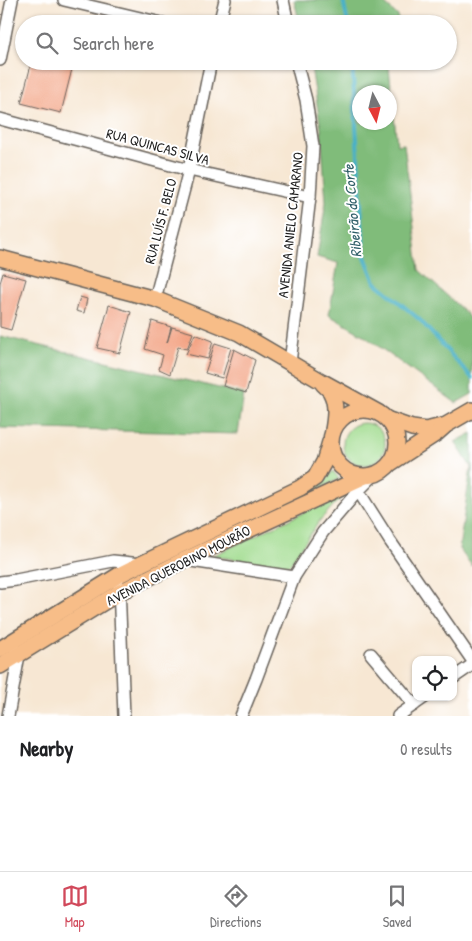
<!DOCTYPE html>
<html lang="en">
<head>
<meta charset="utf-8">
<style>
  body { margin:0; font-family:"Patrick Hand",sans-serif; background:#f6f6f6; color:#202124 }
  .controls { position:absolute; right:15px; bottom:15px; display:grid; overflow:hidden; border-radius:10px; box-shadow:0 1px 4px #0004 }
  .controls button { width:45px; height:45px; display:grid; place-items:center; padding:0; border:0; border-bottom:1px solid #e0e0e0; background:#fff; color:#202124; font:25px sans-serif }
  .compass { position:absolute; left:352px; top:85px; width:45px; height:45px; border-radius:50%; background:#fff; box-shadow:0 1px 4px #0004; rotate:173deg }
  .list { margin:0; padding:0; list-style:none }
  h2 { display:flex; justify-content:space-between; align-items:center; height:65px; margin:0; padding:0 20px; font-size:21px }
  h2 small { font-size:16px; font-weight:400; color:#757577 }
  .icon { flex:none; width:28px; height:28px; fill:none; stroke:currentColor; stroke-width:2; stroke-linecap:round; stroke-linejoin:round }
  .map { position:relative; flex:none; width:472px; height:716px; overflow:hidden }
  .search { position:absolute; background:#fff; box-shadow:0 1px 4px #0004; left:15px; right:15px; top:15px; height:55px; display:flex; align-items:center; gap:12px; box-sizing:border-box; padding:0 18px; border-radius:28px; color:#757577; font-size:19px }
  .sheet { height:155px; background:#fff }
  nav { display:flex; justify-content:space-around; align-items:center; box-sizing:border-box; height:70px; border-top:1px solid #e0e0e0; background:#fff; font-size:14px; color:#757577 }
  nav a { display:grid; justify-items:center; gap:2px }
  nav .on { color:#d1495b }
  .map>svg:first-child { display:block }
  .green { fill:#a1dc8f; stroke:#5e7c56 }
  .forest { fill:#80bc7a; stroke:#4e6c4b; fill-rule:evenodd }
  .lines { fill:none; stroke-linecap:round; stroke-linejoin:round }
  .stream { stroke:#49b1c8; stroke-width:4 }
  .building { fill:#f3a282 }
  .minor-casing { stroke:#69635c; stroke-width:14 }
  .major-casing { stroke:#69635c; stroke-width:18 }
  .minor { stroke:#fff; stroke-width:11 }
  .major { stroke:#f7bd88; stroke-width:15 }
  .labels { text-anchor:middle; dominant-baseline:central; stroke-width:4; stroke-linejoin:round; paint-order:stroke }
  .street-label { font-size:14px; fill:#1c1c1c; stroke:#fff }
  .water-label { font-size:15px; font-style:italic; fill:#305f69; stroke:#fff }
</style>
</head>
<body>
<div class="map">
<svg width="472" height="716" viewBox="0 0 472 716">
  <rect width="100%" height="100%" fill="#fff"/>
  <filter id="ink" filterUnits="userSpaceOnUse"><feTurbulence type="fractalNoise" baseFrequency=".02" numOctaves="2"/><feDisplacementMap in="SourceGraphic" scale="10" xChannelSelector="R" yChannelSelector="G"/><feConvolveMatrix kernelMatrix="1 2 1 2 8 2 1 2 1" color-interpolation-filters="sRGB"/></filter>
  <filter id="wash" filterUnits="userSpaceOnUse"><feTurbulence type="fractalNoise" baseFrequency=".0096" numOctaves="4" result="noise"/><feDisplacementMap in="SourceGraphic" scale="20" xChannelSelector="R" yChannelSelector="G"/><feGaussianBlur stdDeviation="1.12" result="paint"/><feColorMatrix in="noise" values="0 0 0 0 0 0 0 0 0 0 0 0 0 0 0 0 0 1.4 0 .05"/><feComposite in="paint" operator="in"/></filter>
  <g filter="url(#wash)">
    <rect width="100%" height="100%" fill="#f7e7d3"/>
    <g class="green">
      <circle cx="364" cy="444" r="21"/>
      <path d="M333,471L339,479L140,575L138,572L324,482Z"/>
      <path d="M345,493L321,519L289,565L281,566L212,556Z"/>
    </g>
    <g class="forest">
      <path d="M294,0H381L398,16L399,24H300Z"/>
      <path d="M310,61H392L389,67L397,145L404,144L419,270L466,313L472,323V394L456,403L363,335L329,315L338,263L317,257L326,202L321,129ZM390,92V122H360V92Z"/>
      <path d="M0,336L244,394L238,434L0,428Z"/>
      <path d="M472,433V566L459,549L471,467L455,442Z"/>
    </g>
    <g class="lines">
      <g class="stream">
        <path d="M343,0L348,24"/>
        <path d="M352,61L364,254L375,282L420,320L472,378"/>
      </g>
    </g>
    <g id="blocks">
      <g class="building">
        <path d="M32,61H74L61,113L21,103Z"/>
        <path d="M3,273L26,279L11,330L0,327V283Z"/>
        <path d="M80,297L87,299L84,313L76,311Z"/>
        <path d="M109,305L131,312L120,353L97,348Z"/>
        <path d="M152,321L171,327L167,343L172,327L193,333L187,349L178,347L170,374L159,369L163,355L145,349Z"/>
        <path d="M195,334L213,341L208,359L186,354Z"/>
        <path d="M215,343L231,348L222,378L205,373Z"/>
        <path d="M234,349L255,360L246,393L223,386Z"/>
      </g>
    </g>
  </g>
  <g filter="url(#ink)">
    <use href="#blocks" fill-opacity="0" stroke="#69635c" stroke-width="1"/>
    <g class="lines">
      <g class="minor-casing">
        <g id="minor">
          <path d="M64,0L166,24"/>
          <path d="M283,0L288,24"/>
          <path d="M219,24L225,0"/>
          <path d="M0,60L12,0"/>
          <path d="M0,119L189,170L310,197"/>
          <path d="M155,299L189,170L211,61"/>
          <path d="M290,363L310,197L313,146L306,100L296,61"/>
          <path d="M343,470L352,481L390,541L472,660"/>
          <path d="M185,560L294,577"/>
          <path d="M0,582L16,580L113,561L141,564"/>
          <path d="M119,585L124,716"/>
          <path d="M371,654L414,705"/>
          <path d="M453,678L472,665"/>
          <path d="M8,716L19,655L16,650"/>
          <path d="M241,716L256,679L294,577L323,532L358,491L374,475"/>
          <path d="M398,716L425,697"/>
        </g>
      </g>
      <g class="major-casing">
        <g id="major">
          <path d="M0,258L155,299L239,333L321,381L379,413"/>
          <path d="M323,384C326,387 330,390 331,393C337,404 335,418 333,430"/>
          <circle cx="364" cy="443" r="33"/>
          <path d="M389,420L412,428L426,430L442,426"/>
          <path d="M391,463L437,433L446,425L472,410"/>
          <path d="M0,649L119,575L141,564L300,488L315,478L324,462L330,442"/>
          <path d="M0,666L120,592L184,560L363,477"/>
        </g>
      </g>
      <use href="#minor" class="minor"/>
      <use href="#major" class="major"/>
    </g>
  </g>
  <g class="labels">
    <g class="street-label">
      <text transform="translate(158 146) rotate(15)">RUA QUINCAS SILVA</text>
      <text transform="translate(160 221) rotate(-75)">RUA LUÍS F. BELO</text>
      <text transform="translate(290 225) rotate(-84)">AVENIDA ANIELO CAMARANO</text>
      <text transform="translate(178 565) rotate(-27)">AVENIDA QUEROBINO MOURÃO</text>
    </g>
    <g class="water-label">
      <text transform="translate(352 211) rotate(-95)">Ribeirão do Corte</text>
    </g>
  </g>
</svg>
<div class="controls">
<button><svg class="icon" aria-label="locate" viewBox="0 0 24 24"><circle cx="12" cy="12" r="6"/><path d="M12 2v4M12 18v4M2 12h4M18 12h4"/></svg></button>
</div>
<svg class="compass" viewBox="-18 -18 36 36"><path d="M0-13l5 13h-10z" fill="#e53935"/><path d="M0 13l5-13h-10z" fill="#757577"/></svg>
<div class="search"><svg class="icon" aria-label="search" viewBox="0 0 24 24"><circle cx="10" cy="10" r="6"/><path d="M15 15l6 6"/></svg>Search here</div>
</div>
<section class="sheet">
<h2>Nearby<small>0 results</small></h2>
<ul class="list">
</ul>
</section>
<nav>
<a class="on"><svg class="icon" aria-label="map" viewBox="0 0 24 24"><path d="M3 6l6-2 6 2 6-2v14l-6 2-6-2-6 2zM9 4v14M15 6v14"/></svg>Map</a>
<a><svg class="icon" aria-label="directions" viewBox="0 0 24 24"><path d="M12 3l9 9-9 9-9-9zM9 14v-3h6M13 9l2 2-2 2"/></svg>Directions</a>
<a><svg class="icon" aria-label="saved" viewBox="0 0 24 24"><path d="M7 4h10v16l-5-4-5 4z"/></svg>Saved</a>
</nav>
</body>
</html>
